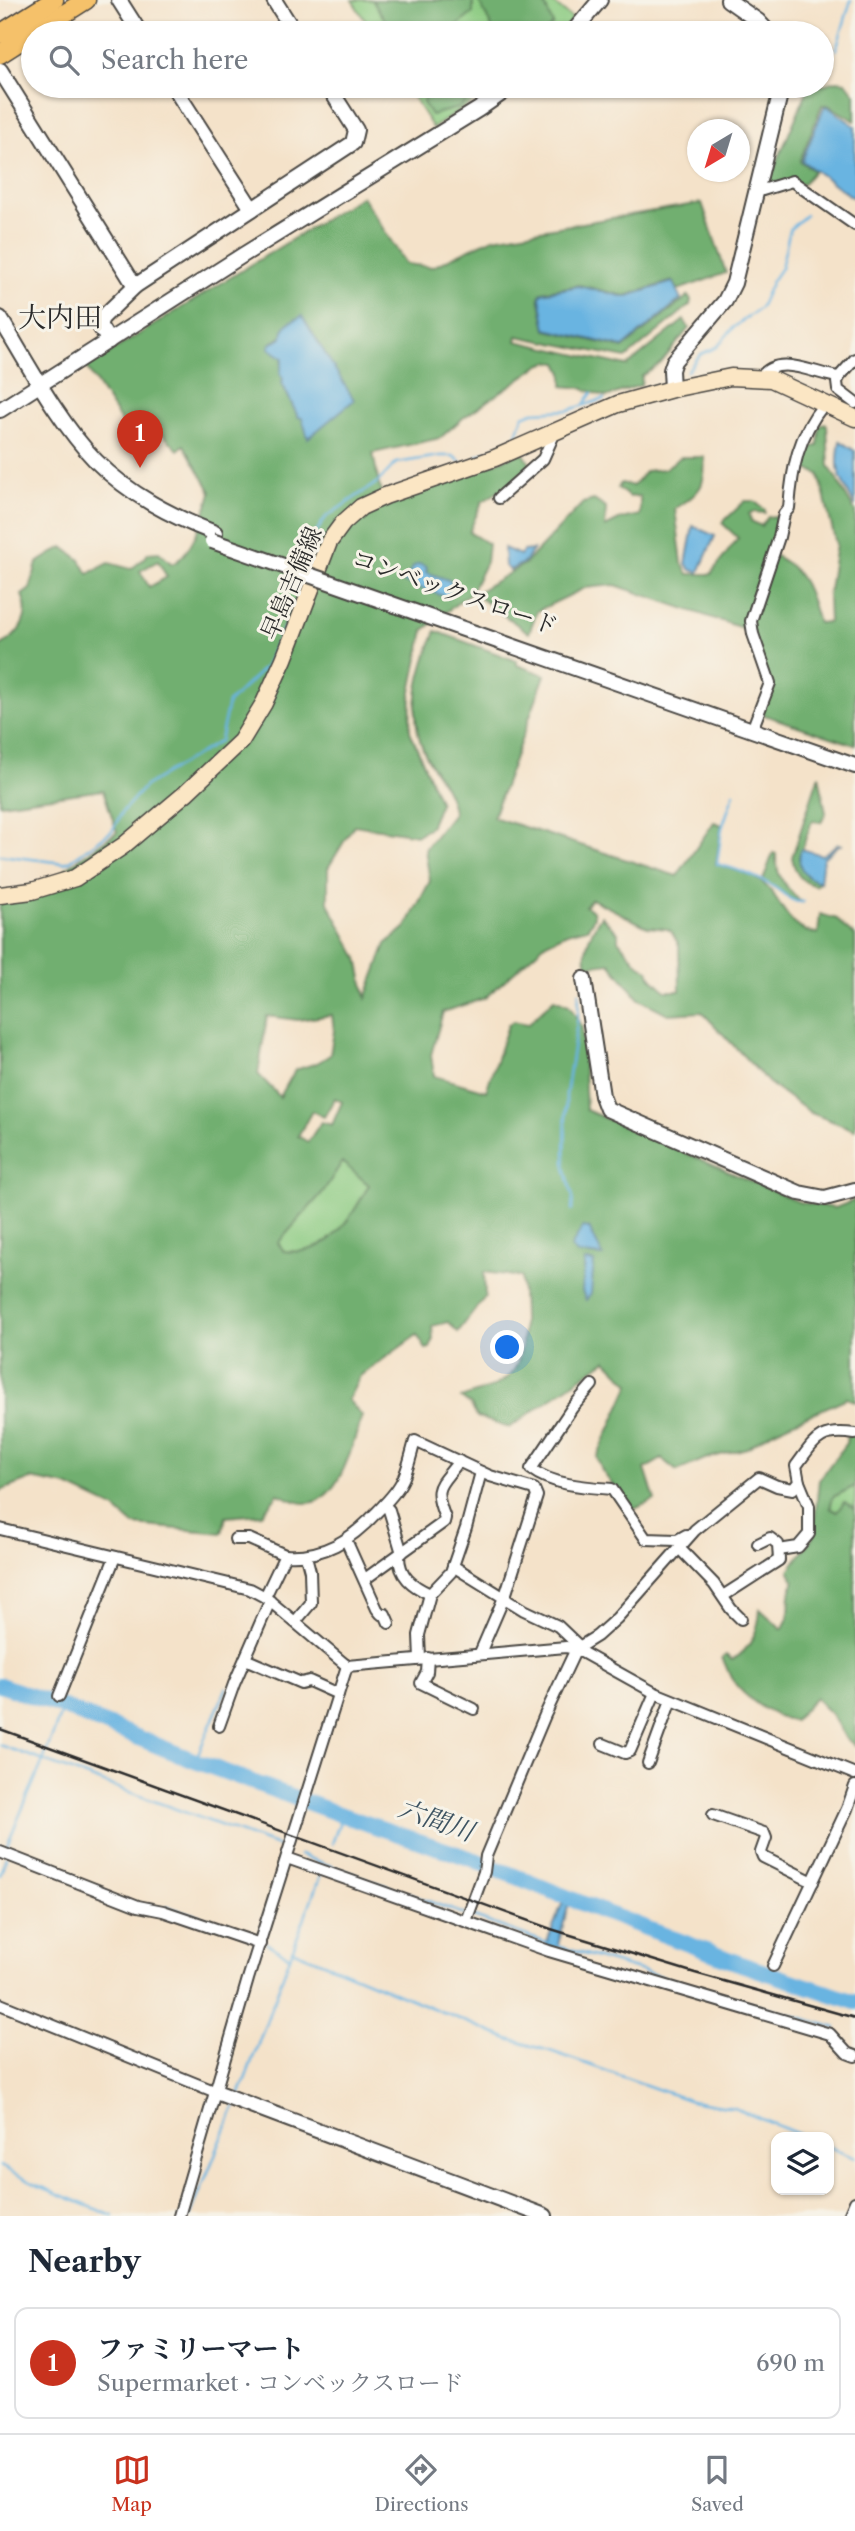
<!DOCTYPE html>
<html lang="en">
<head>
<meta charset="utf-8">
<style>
  body { margin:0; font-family:"Libre Caslon Text","Noto Serif JP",serif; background:#f6f6f7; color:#1f2937 }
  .controls { position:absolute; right:21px; bottom:21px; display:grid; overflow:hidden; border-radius:14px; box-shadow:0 2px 5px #0004 }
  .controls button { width:63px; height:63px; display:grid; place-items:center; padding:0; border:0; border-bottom:2px solid #e0e1e3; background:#fff; color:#1f2937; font:35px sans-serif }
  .compass { position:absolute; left:687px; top:119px; width:63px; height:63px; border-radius:50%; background:#fff; box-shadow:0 2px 5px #0004; rotate:218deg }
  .you { position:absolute; left:508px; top:1348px; width:24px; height:24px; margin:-18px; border:5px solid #fff; border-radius:50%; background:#1a73e8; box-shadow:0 0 0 10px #1a73e833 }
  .badge { display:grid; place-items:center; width:46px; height:46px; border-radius:50%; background:#c8321e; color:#fff; font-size:23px; font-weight:700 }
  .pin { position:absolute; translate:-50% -58px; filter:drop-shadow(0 2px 4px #0008) }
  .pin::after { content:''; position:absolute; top:37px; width:24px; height:21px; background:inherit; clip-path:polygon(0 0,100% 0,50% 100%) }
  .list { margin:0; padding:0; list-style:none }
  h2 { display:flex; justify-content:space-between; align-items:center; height:91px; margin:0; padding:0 28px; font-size:30px }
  h2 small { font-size:23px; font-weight:400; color:#747a83 }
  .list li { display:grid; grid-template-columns:46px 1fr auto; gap:21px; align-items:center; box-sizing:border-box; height:112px; margin:0 14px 14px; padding:0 14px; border:2px solid #e0e1e3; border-radius:14px }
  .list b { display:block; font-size:26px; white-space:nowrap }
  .list p { margin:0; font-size:23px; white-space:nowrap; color:#747a83 }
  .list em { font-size:23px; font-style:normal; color:#747a83 }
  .icon { flex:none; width:38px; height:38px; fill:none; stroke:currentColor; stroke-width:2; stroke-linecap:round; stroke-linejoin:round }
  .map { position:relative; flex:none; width:855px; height:2216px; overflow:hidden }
  .search { position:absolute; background:#fff; box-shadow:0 2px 5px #0004; left:21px; right:21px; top:21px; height:77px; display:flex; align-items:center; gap:18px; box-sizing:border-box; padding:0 24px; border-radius:38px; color:#747a83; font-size:26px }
  .sheet { height:217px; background:#fff }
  nav { display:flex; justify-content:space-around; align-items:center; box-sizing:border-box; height:98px; border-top:2px solid #e0e1e3; background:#fff; font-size:19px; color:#747a83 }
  nav a { display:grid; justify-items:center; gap:4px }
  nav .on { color:#c8321e }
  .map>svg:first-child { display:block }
  .green { fill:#8ccb82; stroke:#5c7b56; stroke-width:2 }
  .forest { fill:#71af70; stroke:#4e6d4e; stroke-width:2; fill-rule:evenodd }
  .water { fill:#69b4e1; stroke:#4a7086; stroke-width:2 }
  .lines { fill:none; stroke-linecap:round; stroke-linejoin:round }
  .stream { stroke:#69b4e1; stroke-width:2.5 }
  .river { stroke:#69b4e1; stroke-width:16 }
  .minor-casing { stroke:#494643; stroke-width:14 }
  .tertiary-casing { stroke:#494643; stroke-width:18 }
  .secondary-casing { stroke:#494643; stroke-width:19 }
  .primary-casing { stroke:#494643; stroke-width:21 }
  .minor { stroke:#fff; stroke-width:10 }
  .tertiary { stroke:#fff; stroke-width:14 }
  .secondary { stroke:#fbe6c4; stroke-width:16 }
  .primary { stroke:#f5c16b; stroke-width:18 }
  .rail { stroke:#2b2b2b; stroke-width:2.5 }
  .tertiary-bridge-casing { stroke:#494643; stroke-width:18; stroke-linecap:butt }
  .tertiary-bridge { stroke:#fff; stroke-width:14 }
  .labels { text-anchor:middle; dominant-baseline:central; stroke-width:6; stroke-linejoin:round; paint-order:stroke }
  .street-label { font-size:24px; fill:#2b2b2b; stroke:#f7f3e8 }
  .water-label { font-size:26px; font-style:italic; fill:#3e5462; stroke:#f7f3e8 }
  .quarter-label { font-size:28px; fill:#2b2b2b; stroke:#f7f3e8 }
</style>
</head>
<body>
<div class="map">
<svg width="855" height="2216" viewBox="0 0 855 2216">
  <rect width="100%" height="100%" fill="#f7f3e8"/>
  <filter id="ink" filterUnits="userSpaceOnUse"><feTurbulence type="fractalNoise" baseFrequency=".0143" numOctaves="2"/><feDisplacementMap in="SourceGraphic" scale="14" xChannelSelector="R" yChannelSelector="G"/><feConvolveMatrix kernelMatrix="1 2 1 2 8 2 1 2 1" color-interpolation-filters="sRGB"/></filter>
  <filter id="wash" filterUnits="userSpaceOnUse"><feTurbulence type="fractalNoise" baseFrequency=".00686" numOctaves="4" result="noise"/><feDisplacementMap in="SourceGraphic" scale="28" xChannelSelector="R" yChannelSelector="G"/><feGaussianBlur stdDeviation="1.57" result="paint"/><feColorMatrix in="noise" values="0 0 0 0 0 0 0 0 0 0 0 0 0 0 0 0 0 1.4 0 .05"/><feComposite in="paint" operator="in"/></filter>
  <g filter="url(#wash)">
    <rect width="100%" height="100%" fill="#f4e2c9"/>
    <g class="green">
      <path d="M352,0H550L573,19L560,33H373Z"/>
      <path d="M406,86H497L433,128Z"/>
      <path d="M342,1161L369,1185C350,1219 330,1257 284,1251L278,1243L323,1192Z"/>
      <path d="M855,1486V1509L844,1502L837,1512L830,1509L833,1497Z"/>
    </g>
    <g class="forest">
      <path d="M372,0H473V13L448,33H394Z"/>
      <path d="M478,0H538L544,3L553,24L544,33H491L494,31Z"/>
      <path d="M836,81L846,82L855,94V121L828,105H822L800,161L814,171L803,184L767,185L808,89Z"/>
      <path d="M424,86H485L458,108L431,115L423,103L426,90Z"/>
      <path d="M362,196L406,264L432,267L493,238L702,203L726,273L678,290L673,281L625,296L579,285L542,292L539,297L546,330L623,348L688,296L691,300L690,305L626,358L517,336L516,341L627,366L684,320L689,328L661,363L642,376L641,385L606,397L581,388L563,386V373L558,363L548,362L540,365L463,418L440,438L373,453L379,485L388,505L520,453L524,454L531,465L509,485L482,502L469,532L488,544L486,562L471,592L424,630L411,692L410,731L440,803L430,827L417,835L354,825L328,868V903L358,958L366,998L386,944L406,927L430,881L425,849L453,813C451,789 432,771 423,749C407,711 421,666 436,631L517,661V665L545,675L493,817L677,876L714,822L722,825L716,864C731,869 750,873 763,883C783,899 786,931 818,934L820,914L837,919L844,927L855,936V1130L811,1113L769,1083L702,1012L668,1014L639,999L610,963L587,966C582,950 592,930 601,916L618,933V940L637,963L648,970C650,980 659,983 665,991H680L679,945L672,932L667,929L647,927L592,899L585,906L593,911L594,917L588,928L567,933L546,943L485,998L443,1012L431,1055L434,1076L486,1091L508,1025L513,1021L528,1024L554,999L569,1005L582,1026L586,1110L799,1202L835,1208L855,1200V1402L847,1398L774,1431L747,1448L705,1459L677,1471L662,1459L645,1469L655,1500L632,1510L602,1471L597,1457L630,1384L606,1360L509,1428L477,1417L471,1405L461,1398C477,1392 500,1387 511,1374C529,1355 522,1302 521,1277L484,1272L485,1297L458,1332L448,1322L432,1326L433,1341L430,1348L426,1349L417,1335L360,1376L348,1400L362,1416C353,1442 340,1505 304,1503C296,1503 286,1497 278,1494L262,1514L226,1517L222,1533L134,1525L114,1508L67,1486L31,1479L0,1491V899L53,889L67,868L117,832L103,790L0,804V646C20,635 32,616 22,595L30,589L37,563L63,547L80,560L88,574L109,563L131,569L145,558L148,553L159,552L172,564C192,555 206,512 211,492L184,445L178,450L162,433L123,424L86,367ZM284,335L325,355L354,400L308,437L302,417H298L282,383C285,374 279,367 283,358L270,344ZM158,561L167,577L149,587L140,571ZM332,1015L334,1031L330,1055L317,1063L295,1070L280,1097L258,1074L267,1016L298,1020ZM335,1098L342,1102L332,1125L321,1122L308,1142L298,1136L312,1111L324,1117ZM342,1162L369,1185C350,1219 330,1257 284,1251L278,1243L323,1192Z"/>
      <path d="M825,423L827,425L829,466L855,511V745L761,714L771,687L748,630L615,585L585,588L537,611L529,633L474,594L526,563L583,503L594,500L606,508L605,527L621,519L640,515V496L629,497L618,488L621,483L633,486L646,471L664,469L681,457H704C707,487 699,493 675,509L682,563L688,574H711L738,538L722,523L745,501H754L765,510V513L752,512L749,514L751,521L761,526L768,517L776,516V527L768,553C802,566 809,590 818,623L829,622L828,597L836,544L819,474L804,468L810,447L818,446L820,426Z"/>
      <path d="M819,775L826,813L821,822L812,821L799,857L806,876L820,882L816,886C800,882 795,873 792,857Z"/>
      <path d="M773,853L776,854C775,877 787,888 801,902L795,901L763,880Z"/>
      <path d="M855,1427V1486L833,1497L830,1508L837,1512L844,1502L855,1509V1746L845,1737L831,1714L815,1698L794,1721C772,1717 744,1698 731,1678C728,1672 726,1665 722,1658L726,1655L732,1660C751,1650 759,1629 760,1609L782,1629C796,1609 784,1602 794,1581L789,1570L813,1537L819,1480L846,1443L848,1429Z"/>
    </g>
    <g class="water">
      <path d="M827,106L855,126V199L802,161L824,107Z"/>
      <path d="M673,282L681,299L623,347L546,329L540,297L542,293L579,286L625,297Z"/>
      <path d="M302,316L354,400L308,438L302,418L298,417L282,383L283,378L280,374L283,358L269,348L270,344L282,338L283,330L288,323Z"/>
      <path d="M840,441L855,451V506C841,476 834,477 840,441Z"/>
      <path d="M693,526L715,536L699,572L691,570L686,564Z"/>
      <path d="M504,548L520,555L523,551L533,550L525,562L510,570L505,566Z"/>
      <path d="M419,564L427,567L426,572L451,581L449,598L403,582L414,566Z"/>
      <path d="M838,844L843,845H839L823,858L820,882C803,878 796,865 801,849L822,855Z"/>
      <path d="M583,1227L589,1228L603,1256L577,1254L571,1247Z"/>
      <path d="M585,1261L594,1262L591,1293L586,1300L582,1291Z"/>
      <path d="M562,1904L568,1906L557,1949L546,1945Z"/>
    </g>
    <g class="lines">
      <g class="stream">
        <path d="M836,50L851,0"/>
        <path d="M687,371L701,354L717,347L733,328L760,308L772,281L781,268L790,229L806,215"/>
        <path d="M584,404L592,393"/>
        <path d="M477,456L515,441L523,416L533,412L569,410L604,399"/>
        <path d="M302,568L313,537L326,517L378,482L396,463L440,456H453L461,462"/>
        <path d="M734,793L722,828L717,864C737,869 756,876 774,887C784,893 791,903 803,902"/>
        <path d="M0,855L64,863L70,861L112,831L122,812L145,786L220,741L228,703L265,667L300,595V578"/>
        <path d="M572,1210L573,1197L565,1167L566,1095L578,1017L579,992"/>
        <path d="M0,1745L280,1847"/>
        <path d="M195,1761L227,1687"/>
        <path d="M332,1844L342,1815"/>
        <path d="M0,1845L9,1851"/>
        <path d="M6,1847L43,1761L63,1707"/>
        <path d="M300,1855L464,1914"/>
        <path d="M0,1875L6,1857"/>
        <path d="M565,1905L568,1898"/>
        <path d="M167,1907L196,1915L255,1936"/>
        <path d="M471,1916L547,1943"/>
        <path d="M266,1943L290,1957L321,1874"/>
        <path d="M557,1946L836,2028"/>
        <path d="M292,1950L508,2039L550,2051L691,2101L734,2108L806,2137"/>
        <path d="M239,2096L290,1957"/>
        <path d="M829,2147L855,2158"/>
        <path d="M0,2166L37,2185L113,2216"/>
        <path d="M190,2216L235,2106"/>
      </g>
      <path class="river" d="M0,1685L63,1707L195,1761L342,1815L475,1860L606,1913L741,1964L855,2002"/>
    </g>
  </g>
  <g filter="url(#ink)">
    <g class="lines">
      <g class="minor-casing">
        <g id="minor">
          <path d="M756,192L792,181L855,225"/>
          <path d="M761,377C779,352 815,375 839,377L855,359"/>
          <path d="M839,377L837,382L838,390L855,403"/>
          <path d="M499,498L543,459L556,430"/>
          <path d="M755,722L770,683L753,634L751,621L779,537L784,514L789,508C792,468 798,436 824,404"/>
          <path d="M592,1385L572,1408L531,1469C552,1485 585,1487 612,1489L646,1539L677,1540L686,1535"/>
          <path d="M481,1472L466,1528L453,1566L524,1610L558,1626L580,1647"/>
          <path d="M384,1505L389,1510L402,1553"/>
          <path d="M0,1529L250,1589L265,1597L347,1666L566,1647L576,1649L655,1693L855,1774"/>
          <path d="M235,1539H249L285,1555"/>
          <path d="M346,1540L377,1609L381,1614H385L389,1623"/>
          <path d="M679,1548L714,1584L731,1609L741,1619"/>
          <path d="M779,1550L798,1547L809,1534V1506L799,1482"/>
          <path d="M399,1556C399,1576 412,1586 430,1594L451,1572L453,1566"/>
          <path d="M365,1579L444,1522L445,1518C432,1485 439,1488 459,1461"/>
          <path d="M723,1596L779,1560L778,1544L770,1538L758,1544"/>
          <path d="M265,1597L285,1555C323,1558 351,1540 376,1513C385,1504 395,1494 401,1483C408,1471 411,1454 415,1441L490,1476L534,1489L537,1496L506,1593L480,1653"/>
          <path d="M295,1622L311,1603L310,1571L306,1556"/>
          <path d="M428,1658L427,1672L421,1683L474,1709"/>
          <path d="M245,1659L301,1683L309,1681L338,1694"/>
          <path d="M420,1659L419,1635L430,1594"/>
          <path d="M59,1696L115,1557"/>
          <path d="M219,1726L234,1684L270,1601"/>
          <path d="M603,1744L625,1753L630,1751L655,1693"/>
          <path d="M648,1763L671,1700"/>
          <path d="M713,1815L764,1833L766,1838L761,1852L763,1857L813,1882"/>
          <path d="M0,1852L138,1906L163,1911L260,1944"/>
          <path d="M287,1858L549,1951L830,2034L847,2053L855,2056"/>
          <path d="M466,1921L484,1872L486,1856L545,1715L576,1649L597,1636L617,1618L695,1530L759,1478L777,1486L793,1489L799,1482L796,1466C816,1439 819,1429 855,1434"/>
          <path d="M773,1966L847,1809L855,1786"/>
          <path d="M0,2004L216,2092"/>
          <path d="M179,2216L248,1979L347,1666"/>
          <path d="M849,2216L855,2202"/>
        </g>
      </g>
      <g class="tertiary-casing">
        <g id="tertiary">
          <path d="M119,0L140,33"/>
          <path d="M274,0L295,33"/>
          <path d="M728,0L758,21L769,33"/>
          <path d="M572,33L600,0"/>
          <path d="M0,70L135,286"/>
          <path d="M173,86L252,209"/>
          <path d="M0,318C28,364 59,423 96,461C130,495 171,516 215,533"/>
          <path d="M109,341L99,325L102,318L135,286L353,143L356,130L328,86"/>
          <path d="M672,389L671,370L674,361L725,301L734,283L782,86"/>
          <path d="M0,410L243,255L479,109L512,86"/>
          <path d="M389,603L855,766"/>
          <path d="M584,979L602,1096L607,1109L799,1193L825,1198L855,1190"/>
          <path d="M216,2092L545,2216"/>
        </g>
      </g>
      <g class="secondary-casing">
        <path id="secondary" d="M0,895L32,891L75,878L123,846L186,793L241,741L264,703L284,659L329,542L343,523L361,507L385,496L495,458L618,404L672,389L731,377L771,379L855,418"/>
      </g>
      <g class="primary-casing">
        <g id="primary">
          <path d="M34,33L86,0"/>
          <path d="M0,34L54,0"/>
          <path d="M0,54L33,33"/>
        </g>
      </g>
      <use href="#minor" class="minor"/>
      <use href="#tertiary" class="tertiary"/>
      <use href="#secondary" class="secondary"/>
      <use href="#primary" class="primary"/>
      <path class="rail" d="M0,1729L551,1929L695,1973L855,2018"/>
      <g class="tertiary-bridge-casing">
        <path id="tertiary-bridge" d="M212,541L389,603"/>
      </g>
      <use href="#tertiary-bridge" class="tertiary-bridge"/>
    </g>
  </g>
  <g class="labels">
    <g class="street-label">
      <text transform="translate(291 583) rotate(-67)">早島吉備線</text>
      <text transform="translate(455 592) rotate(19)">コンベックスロード</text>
    </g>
    <g class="water-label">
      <text transform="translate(436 1820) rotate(19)">六間川</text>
    </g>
    <g class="quarter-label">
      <text x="60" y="317">大内田</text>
    </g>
  </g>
</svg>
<div class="controls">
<button><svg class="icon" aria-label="layers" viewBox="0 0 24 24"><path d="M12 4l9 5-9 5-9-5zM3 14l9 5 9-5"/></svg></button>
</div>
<svg class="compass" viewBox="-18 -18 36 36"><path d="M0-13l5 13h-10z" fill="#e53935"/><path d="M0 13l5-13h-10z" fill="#747a83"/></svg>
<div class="you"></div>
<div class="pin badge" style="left:140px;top:468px">1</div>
<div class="search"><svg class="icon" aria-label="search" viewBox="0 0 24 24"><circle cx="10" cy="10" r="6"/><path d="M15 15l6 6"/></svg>Search here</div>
</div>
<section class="sheet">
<h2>Nearby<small></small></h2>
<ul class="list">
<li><span class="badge">1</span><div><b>ファミリーマート</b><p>Supermarket · コンベックスロード</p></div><em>690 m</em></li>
</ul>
</section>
<nav>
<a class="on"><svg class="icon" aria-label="map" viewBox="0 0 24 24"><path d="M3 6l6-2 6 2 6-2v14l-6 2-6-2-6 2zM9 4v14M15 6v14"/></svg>Map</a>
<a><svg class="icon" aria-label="directions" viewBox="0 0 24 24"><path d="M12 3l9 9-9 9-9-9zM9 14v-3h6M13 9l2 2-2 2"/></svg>Directions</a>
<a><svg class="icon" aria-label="saved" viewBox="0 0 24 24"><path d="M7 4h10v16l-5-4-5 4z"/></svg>Saved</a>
</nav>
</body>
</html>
